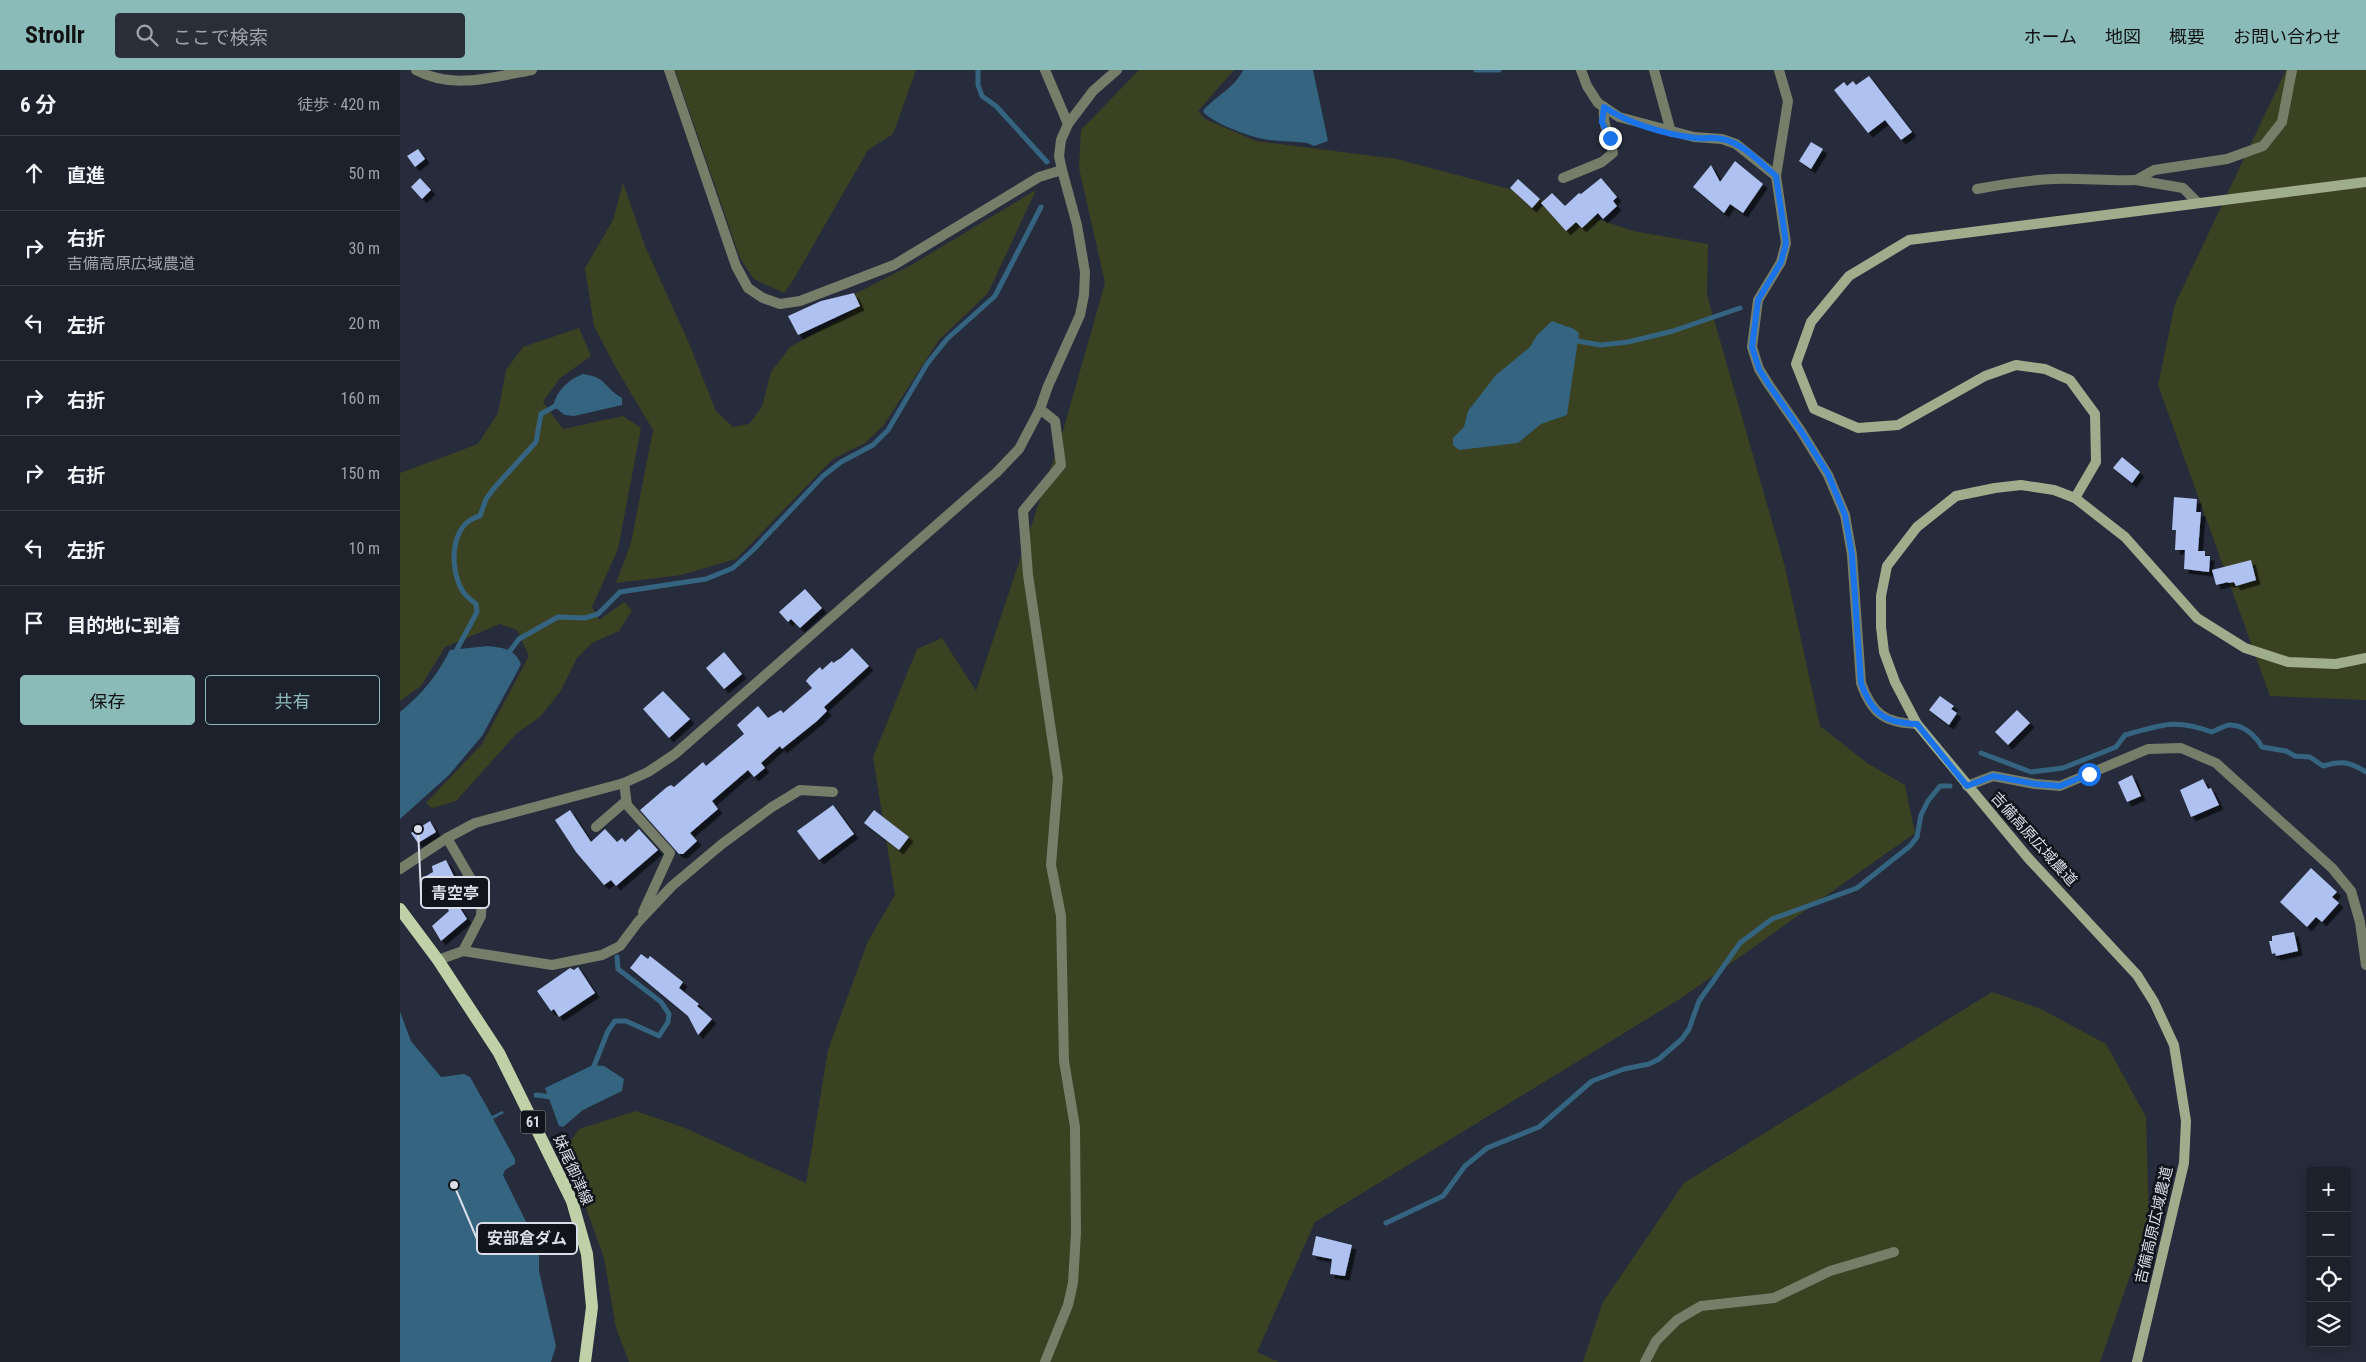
<!DOCTYPE html>
<html lang="ja">
<head>
<meta charset="utf-8">
<style>
  body { margin:0; font-family:"Roboto Condensed","Noto Sans JP",sans-serif; background:#292e38; color:#f1f3f6 }
  .controls { position:absolute; right:15px; bottom:15px; display:grid; overflow:hidden; border-radius:5px; box-shadow:0 2px 12px #0003 }
  .controls button { width:45px; height:45px; display:grid; place-items:center; padding:0; border:0; border-bottom:1px solid #3a3e48; background:#1c212c; color:#f1f3f6; font:25px sans-serif }
  .stop { position:absolute; width:15px; height:15px; margin:-11px; border:4px solid #1a73e8; border-radius:50%; background:#fff }
  .stop.end { background:#1a73e8; border-color:#fff; box-shadow:0 1px 5px #0008 }
  .list { margin:0; padding:0; list-style:none }
  h2 { display:flex; justify-content:space-between; align-items:center; height:65px; margin:0; padding:0 20px; font-size:21px }
  h2 small { font-size:16px; font-weight:400; color:#a0a3a9 }
  .list li { display:grid; grid-template-columns:32px 1fr auto; gap:15px; align-items:center; box-sizing:border-box; height:75px; padding:0 20px; border-top:1px solid #3a3e48 }
  .list b { display:block; font-size:19px; white-space:nowrap }
  .list p { margin:0; font-size:16px; white-space:nowrap; color:#a0a3a9 }
  .list em { font-size:16px; font-style:normal; color:#a0a3a9 }
  .actions { display:flex; gap:10px; padding:15px 20px }
  .actions a { flex:1; padding:11px 0; border:1px solid #8bbbb9; border-radius:5px; text-align:center; font-size:18px; color:#8bbbb9 }
  .actions .main { background:#8bbbb9; color:#111 }
  .icon { flex:none; width:28px; height:28px; fill:none; stroke:currentColor; stroke-width:2; stroke-linecap:round; stroke-linejoin:round }
  .map { position:relative; flex:none; width:1966px; height:1292px; overflow:hidden }
  header { display:flex; align-items:center; gap:30px; box-sizing:border-box; height:70px; padding:0 25px; background:#8bbbb9; color:#111 }
  header strong { font-size:24px }
  nav { display:flex; gap:28px; margin-inline-start:auto; font-size:18px }
  .search { width:350px; height:45px; background:#292e38; display:flex; align-items:center; gap:12px; box-sizing:border-box; padding:0 18px; border-radius:5px; color:#a0a3a9; font-size:19px }
  main { display:flex }
  aside { flex:1; background:#1c212c }
  .map>svg:first-child { display:block }
  .green { fill:#3b4222 }
  .water { fill:#346480 }
  .lines { fill:none; stroke-linecap:round; stroke-linejoin:round }
  .stream { stroke:#346480; stroke-width:5 }
  .building { fill:#afc1f0; filter:url(#shadow) }
  .street { stroke:#767e6a; stroke-width:10 }
  .secondary { stroke:#9fad8d; stroke-width:10 }
  .primary { stroke:#c0d1a7; stroke-width:12 }
  .route { stroke:#1a73e8; stroke-width:6 }
  .labels { text-anchor:middle; dominant-baseline:central; stroke-width:5; stroke-linejoin:round; paint-order:stroke }
  .shield { fill:#12141b; stroke:#9ea1aa; stroke-width:1 }
  .shield-label { font-size:14px; font-weight:bold; fill:#dadee8 }
  .street-label { font-size:15px; fill:#dadee8; stroke:#12141b }
  .leader { fill:none; stroke:#dadee8; stroke-width:2 }
  .callout-dot { fill:#dadee8; stroke:#12141b; stroke-width:2 }
  .callout { fill:#12141b; stroke:#dadee8; stroke-width:2 }
  .callout-label { font-size:16px; text-anchor:middle; font-weight:bold; fill:#dadee8 }
</style>
</head>
<body>
<header>
<strong>Strollr</strong>
<div class="search"><svg class="icon" aria-label="search" viewBox="0 0 24 24"><circle cx="10" cy="10" r="6"/><path d="M15 15l6 6"/></svg>ここで検索</div>
<nav><a>ホーム</a><a>地図</a><a>概要</a><a>お問い合わせ</a></nav>
</header>
<main>
<aside>
<h2>6 分<small>徒歩 · 420 m</small></h2>
<ul class="list">
<li><svg class="icon" aria-label="ahead" viewBox="0 0 24 24"><path d="M12 20V5M6 11l6-6 6 6"/></svg><div><b>直進</b></div><em>50 m</em></li>
<li><svg class="icon" aria-label="right" viewBox="0 0 24 24"><path d="M7 20v-9h11M14 6l5 5-5 5"/></svg><div><b>右折</b><p>吉備高原広域農道</p></div><em>30 m</em></li>
<li><svg class="icon" aria-label="left" viewBox="0 0 24 24"><path d="M17 20v-9H6M10 6l-5 5 5 5"/></svg><div><b>左折</b></div><em>20 m</em></li>
<li><svg class="icon" aria-label="right" viewBox="0 0 24 24"><path d="M7 20v-9h11M14 6l5 5-5 5"/></svg><div><b>右折</b></div><em>160 m</em></li>
<li><svg class="icon" aria-label="right" viewBox="0 0 24 24"><path d="M7 20v-9h11M14 6l5 5-5 5"/></svg><div><b>右折</b></div><em>150 m</em></li>
<li><svg class="icon" aria-label="left" viewBox="0 0 24 24"><path d="M17 20v-9H6M10 6l-5 5 5 5"/></svg><div><b>左折</b></div><em>10 m</em></li>
<li><svg class="icon" aria-label="arrive" viewBox="0 0 24 24"><path d="M6 21V4h12l-3 4 3 4H6"/></svg><div><b>目的地に到着</b></div></li>
</ul>
<div class="actions"><a class="main">保存</a><a>共有</a></div>
</aside>
<div class="map">
<svg width="1966" height="1292" viewBox="0 0 1966 1292">
  <defs>
    <filter id="shadow"><feDropShadow dx="4.5" dy="4.5" stdDeviation="0" flood-color="#0009"/></filter>
  </defs>
  <rect width="100%" height="100%" fill="#262c3b"/>
  <g class="green">
    <path d="M275,0H516L493,64L468,80L392,212L384,223L354,209L340,188Z"/>
    <path d="M739,0H834L798,41L805,49L856,71L997,89L1113,120L1233,161L1308,174L1307,225L1385,497L1420,656L1467,693L1505,715L1515,763L1283,927L915,1152L857,1282L879,1292H229L216,1258L204,1188L165,1079L179,1059L236,1041L285,1058L406,1113L428,980L468,871L495,825L473,687L517,579L542,568L576,621L663,361L705,213L679,98L681,60Z"/>
    <path d="M1886,0H1966V630L1870,626L1758,315L1775,234Z"/>
    <path d="M223,113L245,176L288,271L316,341L333,357L349,354L362,337L371,302L390,277L451,243L455,224L513,194L636,120L588,223L539,270L483,356L465,373L433,389L336,489L281,505L216,513L231,473L253,360L216,298L194,256L185,198L213,150Z"/>
    <path d="M179,258L191,286L160,308L143,332L163,359L223,346L241,358L218,479L192,537L199,550L224,532L232,540L219,561L192,573L177,588L160,622L140,647L117,663L56,731L32,738L26,733L82,674L129,586L117,560L100,554L45,577L21,616L0,631V403L78,374L98,343L106,300L123,277Z"/>
    <path d="M1592,922L1641,939L1706,974L1746,1047L1749,1151L1700,1292H1183L1203,1232L1284,1113Z"/>
  </g>
  <g class="water">
    <path d="M843,0H913L928,71L914,76L907,73C890,71 871,72 855,67C844,64 808,51 803,41C816,25 834,19 843,0Z"/>
    <path d="M1152,251L1174,259L1179,263L1167,345L1141,354L1118,373L1059,380L1053,375V368L1064,357L1068,341L1096,305L1130,277L1137,265Z"/>
    <path d="M183,304C207,307 204,318 222,328V335L174,346L165,345L153,336C157,320 168,310 183,304Z"/>
    <path d="M88,576C103,578 114,578 121,594L117,602L82,666L49,705L0,749V642C23,623 36,607 50,580Z"/>
    <path d="M0,942L11,971L41,1007L64,1004L70,1007L92,1046L102,1041L104,1043L93,1049L115,1089V1094L105,1100L103,1105L139,1178V1201L156,1276L151,1292H0Z"/>
    <path d="M193,995L204,996L224,1009L222,1021L183,1040L163,1057L159,1056L145,1018Z"/>
  </g>
  <g class="lines">
    <g class="stream">
      <path d="M578,0V15L582,26L596,36L647,92"/>
      <path d="M1076,0H1099"/>
      <path d="M1172,270L1200,275L1228,272L1273,261L1340,238"/>
      <path d="M55,583L77,542L76,534C71,530 65,526 62,520C49,497 50,453 80,446L86,429L95,417L136,372L141,344L159,334"/>
      <path d="M107,585L119,569L158,547L185,548L198,544L220,522L306,509L333,498L353,480L423,406L441,392L473,375L488,360L527,294L547,269L595,226L641,137"/>
      <path d="M1581,683L1631,702L1663,698L1716,677L1725,665C1762,655 1774,648 1812,662C1817,660 1825,655 1830,655C1844,655 1856,666 1862,677L1886,681L1895,686L1910,687L1923,696C1942,690 1950,692 1966,702"/>
      <path d="M192,1001L208,961L215,951H226L259,966L268,952L269,944L261,932L218,899L217,887"/>
      <path d="M136,1025L152,1027"/>
      <path d="M986,1153L1043,1126L1065,1096L1087,1078L1139,1057L1192,1011L1224,999L1249,994L1259,989L1282,969L1289,959L1299,931L1340,873L1372,849L1457,818L1510,776L1517,767L1521,745L1528,731L1540,716H1550"/>
    </g>
  </g>
  <g class="building">
    <path d="M1469,6L1512,62L1501,70L1485,50L1468,63L1434,20L1444,12L1447,16L1453,11L1456,15Z"/>
    <path d="M1411,72L1423,79L1411,99L1399,91Z"/>
    <path d="M18,79L25,89L15,97L7,86Z"/>
    <path d="M1335,91L1363,114L1343,143L1330,134L1324,143L1293,117L1311,95L1320,112Z"/>
    <path d="M20,108L31,120L22,129L11,117Z"/>
    <path d="M1201,108L1217,127L1213,131L1217,136L1203,149L1198,143L1182,158L1176,152L1166,161L1141,133L1152,123L1165,136L1179,123L1181,124Z"/>
    <path d="M1118,109L1140,129L1132,138L1110,118Z"/>
    <path d="M454,223L460,236L398,265L388,246L421,231Z"/>
    <path d="M1722,387L1740,402L1732,413L1713,398Z"/>
    <path d="M1774,427L1797,429L1796,442H1801L1798,481H1805V486H1810L1809,502L1784,499L1785,480H1775L1776,460H1772Z"/>
    <path d="M1851,490L1856,510L1836,516L1834,512L1828,513V512L1816,515L1812,500Z"/>
    <path d="M405,519L422,538L400,558L391,549L388,552L379,542Z"/>
    <path d="M452,578L469,596L424,637L427,641L417,651L382,679L380,676L361,693L365,698L354,707L348,700L312,731L318,739L290,763L297,771L283,784H279L240,740L267,717L271,715L274,717L303,692L306,696L344,664L337,655L358,636L368,648L381,640L383,643L412,618L406,611L409,607L420,597L422,600L432,591L433,593L441,588Z"/>
    <path d="M324,582L342,604L324,619L306,598Z"/>
    <path d="M263,621L290,649L269,668L243,639Z"/>
    <path d="M1540,626L1554,636L1551,639L1557,643L1549,655L1529,640Z"/>
    <path d="M1617,640L1630,653L1608,675L1595,662Z"/>
    <path d="M1732,705L1741,726L1727,732L1718,712Z"/>
    <path d="M1803,709L1808,719L1811,718L1819,735L1791,747L1780,720Z"/>
    <path d="M433,735L454,764L419,790L397,761Z"/>
    <path d="M170,740L191,772L205,759L217,772L222,768L225,772L239,759L258,780L216,816L211,810L204,815L176,782L155,750Z"/>
    <path d="M474,740L509,767L499,780L464,753Z"/>
    <path d="M30,751L36,762L18,773L11,763Z"/>
    <path d="M46,790L66,831L58,835L67,849L41,871L32,856L49,841L39,821L34,823L26,806L33,802L32,796Z"/>
    <path d="M1911,798L1937,822L1932,827L1939,833L1922,852L1916,847L1907,857L1880,832Z"/>
    <path d="M1894,862L1898,881L1876,886L1875,883L1872,884L1869,871H1872V866Z"/>
    <path d="M241,884L248,889L250,886L283,912L279,918L299,934L297,936L312,949L298,965L288,946L230,898Z"/>
    <path d="M178,897L195,923L159,947L154,939L151,941L137,921L170,898L174,900Z"/>
    <path d="M916,1166L952,1175L945,1206L930,1204L932,1189L912,1185Z"/>
  </g>
  <g class="lines">
    <g class="street">
      <path d="M16,0C53,20 93,7 132,0"/>
      <path d="M269,0L336,196L348,218L363,228L380,234L400,231L494,195L639,107L662,100"/>
      <path d="M645,0L668,54"/>
      <path d="M1181,0L1187,16L1198,33L1219,47L1294,67L1322,69L1336,74L1376,106"/>
      <path d="M1254,0L1271,62"/>
      <path d="M1379,0L1388,31L1376,106L1386,173L1381,192L1358,230L1352,277L1359,299L1369,315L1401,361L1428,405L1445,445L1452,485L1461,613C1472,644 1485,653 1517,654"/>
      <path d="M1163,108L1202,92L1213,83C1210,65 1202,55 1204,37"/>
      <path d="M1577,119C1603,114 1628,110 1654,109C1681,108 1708,111 1736,110"/>
      <path d="M1798,133L1783,118L1736,110L1754,100L1827,89L1863,76L1882,52L1892,0"/>
      <path d="M640,339L655,351L661,395L623,441L628,505L658,708L651,795L661,846L664,991L675,1057L676,1163L673,1213L668,1235L645,1292"/>
      <path d="M224,713L227,735L270,783L243,842"/>
      <path d="M1567,716L1593,706L1635,714L1660,716L1748,679L1781,678L1816,693L1932,798L1951,821L1960,852L1966,895"/>
      <path d="M196,757L226,731"/>
      <path d="M47,768L82,828L81,846L63,881"/>
      <path d="M0,799L47,768L75,753L224,713L248,702L275,684L597,402L619,379L640,339L648,316L680,245L684,225L685,202L677,155L662,100L659,86L661,70L668,54L693,21L717,0"/>
      <path d="M38,890L63,881L152,895L202,885L220,876L238,852L272,816L322,774L372,737L400,720L433,722"/>
      <path d="M1245,1292L1256,1271L1277,1250L1301,1236L1374,1228L1430,1201L1494,1182"/>
    </g>
    <g class="secondary">
      <path d="M1675,428L1696,392L1695,344L1670,310L1645,299L1616,295L1585,306L1498,355L1458,358L1414,339L1396,294L1411,252L1449,206L1509,170L1966,112"/>
      <path d="M1737,1292L1784,1093L1786,1051L1774,975L1754,932L1737,905L1629,789L1517,654L1495,612L1484,582L1481,557V526L1487,496L1517,457L1556,426L1595,418L1621,415L1654,420L1675,428L1725,467L1797,548L1845,578L1888,592L1936,594L1966,588"/>
    </g>
    <path class="primary" d="M0,839L38,890L99,983L172,1131L187,1184L192,1237L185,1292"/>
  </g>
  <g class="lines">
    <path class="route" d="M1210,68L1202,52L1204,37C1229,54 1265,64 1295,68C1304,69 1313,67 1322,69C1343,73 1360,93 1376,106L1386,173L1381,192L1358,230L1352,277L1359,299L1369,315L1401,361L1428,404L1445,445L1452,485L1461,613C1472,644 1485,653 1517,654L1567,716L1593,706L1635,714L1660,716L1689,704"/>
  </g>
  <g class="labels">
    <rect class="shield" x="120.5" y="1040.5" width="25" height="23" rx="4"/>
    <g class="shield-label">
      <text x="133" y="1052">61</text>
    </g>
    <g class="street-label">
      <text transform="translate(1634 769) rotate(48)">吉備高原広域農道</text>
      <text transform="translate(173 1100) rotate(66)">妹尾御津線</text>
      <text transform="translate(1754 1155) rotate(-77)">吉備高原広域農道</text>
    </g>
  </g>
  <path class="leader" d="M18 759L21 823M54 1115L77 1169"/>
  <g class="callout-dot">
    <circle cx="18" cy="759" r="5"/>
    <circle cx="54" cy="1115" r="5"/>
  </g>
  <g class="callout">
    <rect x="21" y="807" width="68" height="31" rx="5"/>
    <rect x="77" y="1153" width="100" height="31" rx="5"/>
  </g>
  <g class="callout-label">
    <text x="55" y="829">青空亭</text>
    <text x="127" y="1174">安部倉ダム</text>
  </g>
</svg>
<div class="controls">
<button>+</button>
<button>−</button>
<button><svg class="icon" aria-label="locate" viewBox="0 0 24 24"><circle cx="12" cy="12" r="6"/><path d="M12 2v4M12 18v4M2 12h4M18 12h4"/></svg></button>
<button><svg class="icon" aria-label="layers" viewBox="0 0 24 24"><path d="M12 4l9 5-9 5-9-5zM3 14l9 5 9-5"/></svg></button>
</div>
<div class="stop" style="left:1689px;top:704px"></div>
<div class="stop end" style="left:1210px;top:68px"></div>
</div>
</main>
</body>
</html>
